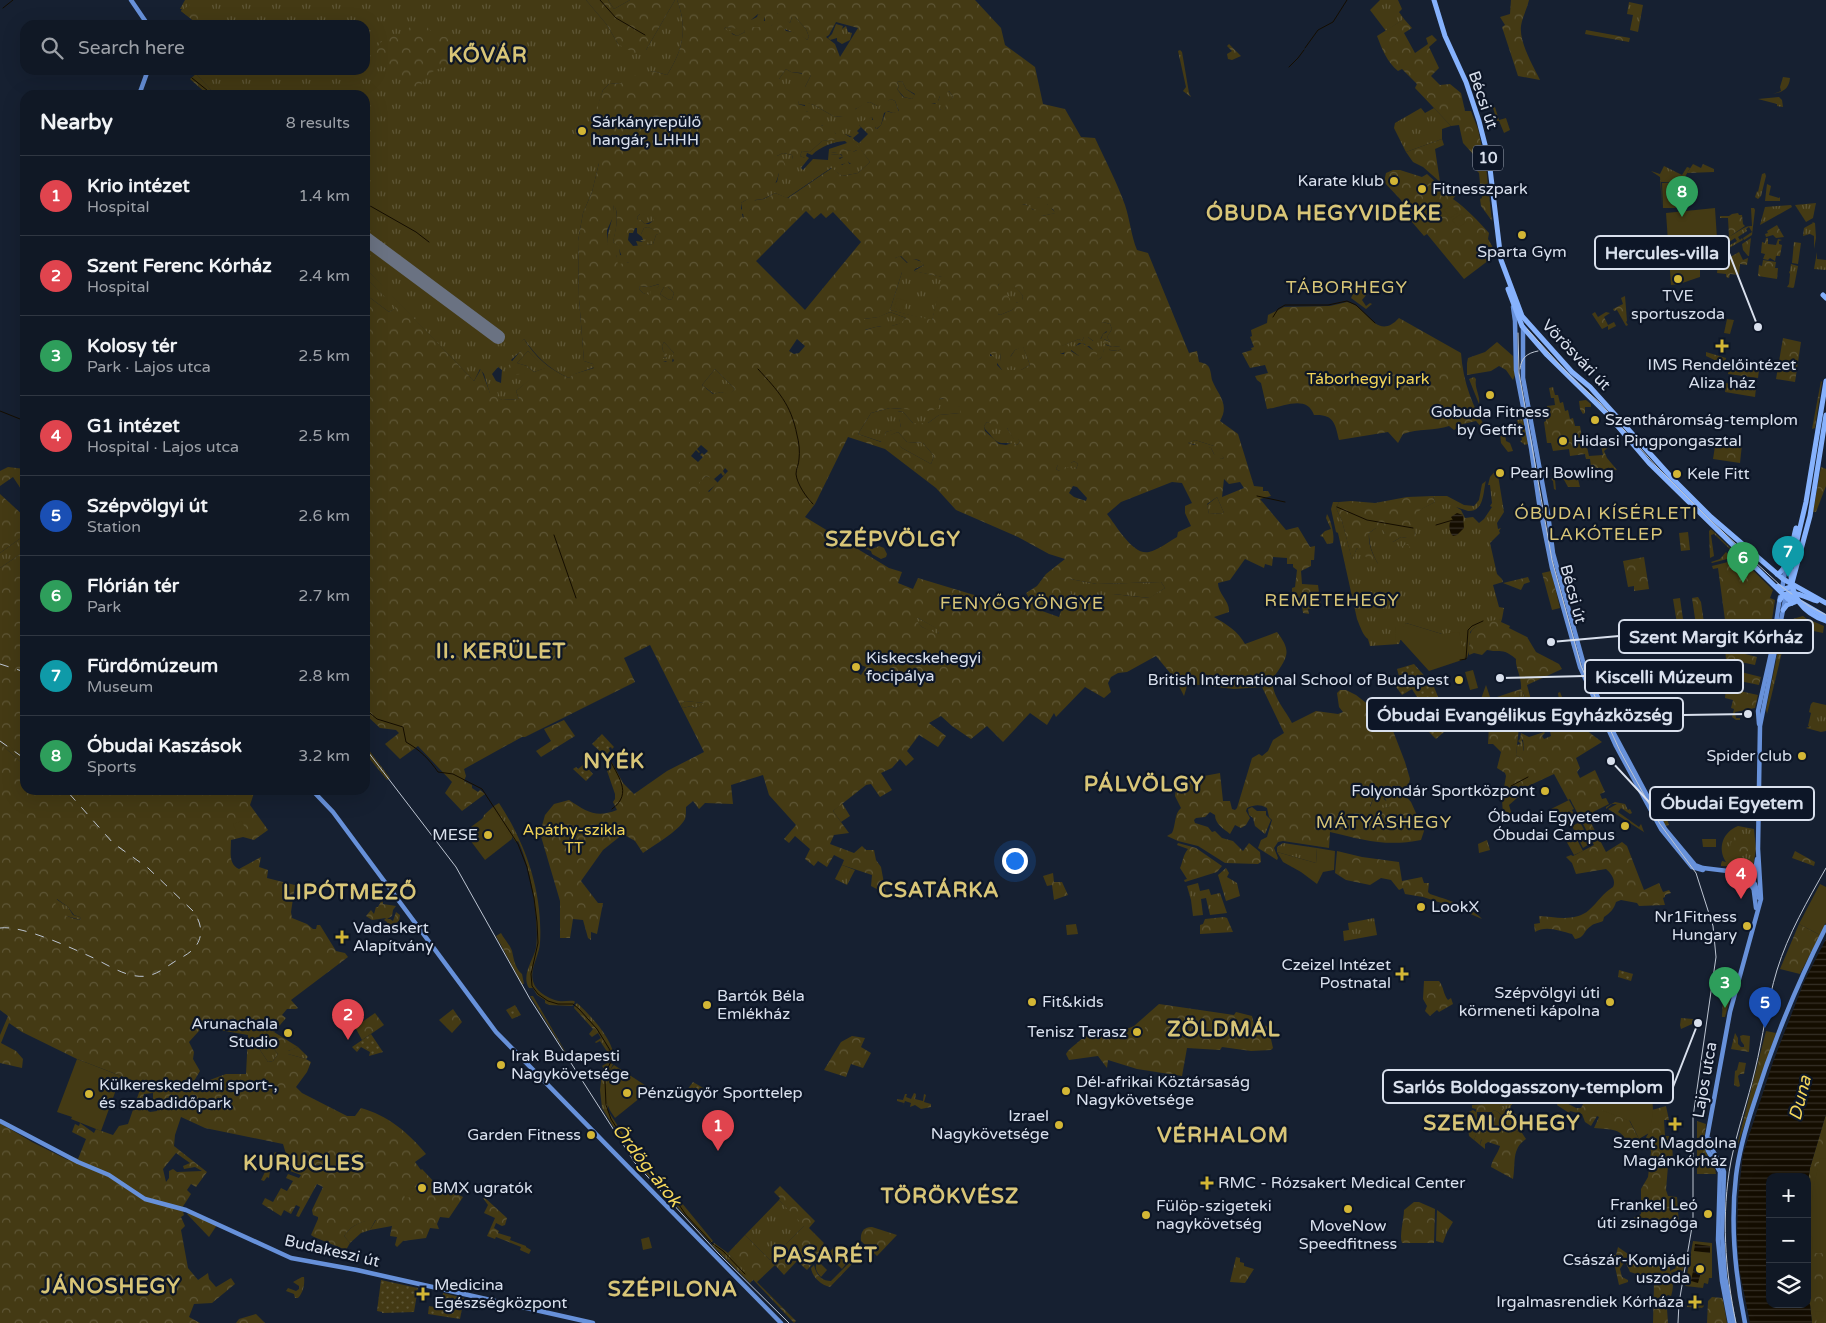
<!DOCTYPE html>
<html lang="en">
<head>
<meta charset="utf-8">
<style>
  body { margin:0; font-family:"Varela Round",sans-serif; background:#19212d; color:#f1f3f6 }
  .controls { position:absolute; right:15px; bottom:15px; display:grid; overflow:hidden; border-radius:10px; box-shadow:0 5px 20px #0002 }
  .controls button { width:45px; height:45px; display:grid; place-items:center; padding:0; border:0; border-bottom:1px solid #303742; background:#101825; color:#f1f3f6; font:25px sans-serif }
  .you { position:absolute; left:1014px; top:860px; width:18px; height:18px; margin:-12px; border:4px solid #fff; border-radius:50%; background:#1a73e8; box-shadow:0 0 0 8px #1a73e833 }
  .badge { display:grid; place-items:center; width:32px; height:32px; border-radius:50%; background:#d3b635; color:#fff; font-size:16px; font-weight:700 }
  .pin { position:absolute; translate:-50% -41px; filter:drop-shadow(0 1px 2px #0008) }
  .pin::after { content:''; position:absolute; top:26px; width:18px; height:15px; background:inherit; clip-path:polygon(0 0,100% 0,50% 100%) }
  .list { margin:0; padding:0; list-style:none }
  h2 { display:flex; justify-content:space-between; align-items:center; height:65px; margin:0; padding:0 20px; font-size:21px }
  h2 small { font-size:16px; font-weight:400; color:#9ca0a7 }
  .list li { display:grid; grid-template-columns:32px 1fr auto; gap:15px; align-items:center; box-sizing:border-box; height:80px; padding:0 20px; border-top:1px solid #303742 }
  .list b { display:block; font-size:19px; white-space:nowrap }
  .list p { margin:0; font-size:16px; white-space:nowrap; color:#9ca0a7 }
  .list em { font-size:16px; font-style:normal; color:#9ca0a7 }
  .icon { flex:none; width:28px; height:28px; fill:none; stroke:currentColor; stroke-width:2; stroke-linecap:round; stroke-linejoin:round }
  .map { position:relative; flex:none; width:1826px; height:1323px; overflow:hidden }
  .search { position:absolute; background:#101825; box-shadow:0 5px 20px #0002; left:20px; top:20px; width:350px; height:55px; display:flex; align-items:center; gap:12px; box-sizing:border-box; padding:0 18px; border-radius:15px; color:#9ca0a7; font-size:19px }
  .panel { position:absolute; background:#101825; box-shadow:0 5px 20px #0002; left:20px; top:90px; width:350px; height:705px; border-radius:15px }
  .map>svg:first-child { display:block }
  .grass { fill:url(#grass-tufts); fill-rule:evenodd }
  .forest { fill:url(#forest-crowns); fill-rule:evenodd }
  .garden { fill:url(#garden-dots) }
  .pitch { fill:#443a14 }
  .water { fill:url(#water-rules) }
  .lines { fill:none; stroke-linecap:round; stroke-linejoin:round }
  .stream { stroke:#140d00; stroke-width:1 }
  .runway { stroke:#6a7282; stroke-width:14 }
  .secondary { stroke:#6791da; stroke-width:4.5 }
  .primary { stroke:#86b2fd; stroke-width:5 }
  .tram { stroke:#bdc5d2; stroke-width:1 }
  .rail { stroke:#bdc5d2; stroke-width:1; stroke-dasharray:9 9; stroke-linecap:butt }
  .primary-bridge { stroke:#86b2fd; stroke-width:5 }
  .poi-dot { fill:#d3b635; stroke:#0d1627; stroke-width:2 }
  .labels { text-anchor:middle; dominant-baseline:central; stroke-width:4.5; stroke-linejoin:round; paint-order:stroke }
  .shield { fill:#0d1627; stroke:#9ca3b2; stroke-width:1 }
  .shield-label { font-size:15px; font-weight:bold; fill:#d9e0ed }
  .street-label { font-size:16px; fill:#d9e0ed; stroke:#0d1627 }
  .poi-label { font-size:16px; fill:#d9e0ed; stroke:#0d1627; text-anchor:start }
  .park-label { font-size:16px; fill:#f2d457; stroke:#0d1627 }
  .neighbourhood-label { font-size:18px; letter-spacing:1px; fill:#d8c577; stroke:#0d1627 }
  .water-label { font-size:18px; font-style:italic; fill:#f5d75a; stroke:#0d1627 }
  .district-label { font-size:21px; font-weight:bold; letter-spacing:1px; fill:#d8c577; stroke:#0d1627 }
  .leader { fill:none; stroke:#d9e0ed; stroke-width:2 }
  .callout-dot { fill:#d9e0ed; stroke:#0d1627; stroke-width:2 }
  .callout { fill:#0d1627; stroke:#d9e0ed; stroke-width:2 }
  .callout-label { font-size:18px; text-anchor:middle; font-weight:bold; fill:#d9e0ed }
</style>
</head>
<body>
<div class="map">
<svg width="1826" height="1323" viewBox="0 0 1826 1323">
  <defs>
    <pattern id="grass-tufts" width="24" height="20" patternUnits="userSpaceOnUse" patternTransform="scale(1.25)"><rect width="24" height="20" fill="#443a14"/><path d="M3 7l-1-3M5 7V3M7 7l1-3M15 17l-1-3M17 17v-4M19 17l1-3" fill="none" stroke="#5e5636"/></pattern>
    <pattern id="forest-crowns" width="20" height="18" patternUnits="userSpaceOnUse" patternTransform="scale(1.25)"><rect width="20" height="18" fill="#443a14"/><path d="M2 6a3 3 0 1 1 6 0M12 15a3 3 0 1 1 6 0" fill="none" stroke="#5e5636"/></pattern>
    <pattern id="garden-dots" width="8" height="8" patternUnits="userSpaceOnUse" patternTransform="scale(1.25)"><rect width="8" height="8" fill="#443a14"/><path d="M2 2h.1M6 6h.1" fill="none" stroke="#5e5636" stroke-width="1.8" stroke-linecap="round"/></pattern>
    <pattern id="water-rules" width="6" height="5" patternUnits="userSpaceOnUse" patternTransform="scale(1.25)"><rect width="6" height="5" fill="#140d00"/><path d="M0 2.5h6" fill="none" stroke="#363026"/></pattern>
  </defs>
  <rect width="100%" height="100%" fill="#162031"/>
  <g class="grass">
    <path d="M185,0H586L607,25L618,44L646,50L675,0H677C688,28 683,50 667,75L653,71L621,83L609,84L603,90L595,115L602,118L599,133V163L592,192L583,213L578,241L579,299L584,361L593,364L595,367L575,374L569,378C549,369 537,357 524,339L520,343L524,348L511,360L531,379L516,391L519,399L502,400L490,394L484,374L480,369L474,381L365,268V95H216L196,74L200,70H365V25H199L181,11L182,9H180ZM498,367L502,370L501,383L496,381L492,374Z"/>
    <path d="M608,0H630L614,9Z"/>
    <path d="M1380,0H1398L1402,9L1399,12L1404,19L1386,31L1370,10Z"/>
    <path d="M1629,2L1643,5L1638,32L1630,30L1633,15L1627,14Z"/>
    <path d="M777,13L783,16L790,23L792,17H795L806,29L809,37L807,40C802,35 778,26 771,26L777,18Z"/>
    <path d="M758,14L765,17L762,27H750L751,20L757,17Z"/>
    <path d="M836,24L843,26L842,29L846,26L848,32L852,33L850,40L842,44L837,41V38L830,40L828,38L832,34Z"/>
    <path d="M726,27L744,29L745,32L737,36L724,29Z"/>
    <path d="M1180,50L1182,52L1189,93L1191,97L1183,91L1186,87L1178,51Z"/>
    <path d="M786,69L791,72L811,75L805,87L779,88V79Z"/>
    <path d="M1783,77L1790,78C1789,89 1783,92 1773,94L1781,91L1780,87Z"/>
    <path d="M902,81L906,89L915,95L912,99L904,97L897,89L899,87L897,82Z"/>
    <path d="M949,91L953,97L947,103L945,110H941L935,103H925V101H938L940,96Z"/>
    <path d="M1779,97L1782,100L1783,107L1777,106V104L1758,99Z"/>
    <path d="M891,99L895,101L899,112L893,113L888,111L884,113L881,125L876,129L872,117L859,125L861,127L857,131L859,133L853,138L870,162L858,173L842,176L831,168L787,198L775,193L763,199L755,200L751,209L744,219L741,203L777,182L779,173L777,156L783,153L792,155L793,159L805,158L800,156L802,151L810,152L822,141L852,137L845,134H836L828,125L809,127L808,112L805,111V105L798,104L799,100L814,105L833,116L843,117L865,103L870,102L877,106ZM845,141L847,143L829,149L828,160L813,159L803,170L801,168L809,158L806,156L807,153L812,155C821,146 833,142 845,141ZM843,149L849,151L857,150L853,152L848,162L851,164H847V162L842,165L839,162L838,158L843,157L840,154L831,155V152L837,153Z"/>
    <path d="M1421,108L1425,113L1434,108L1451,126L1442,129V139L1406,152L1394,128L1395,123Z"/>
    <path d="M1664,166L1682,175L1687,167L1690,168L1682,182H1661L1662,206L1660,177L1651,171L1660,174Z"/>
    <path d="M1765,173L1766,176L1761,196L1758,199L1755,197L1757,191L1758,192L1762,174Z"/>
    <path d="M1767,184L1771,186L1769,195L1779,198L1780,197V201H1765Z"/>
    <path d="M1040,197L1056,213L1042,216L1027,205L1022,204V199Z"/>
    <path d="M613,203C620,213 616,230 613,242L619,246L620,255L638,257L617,268V256L607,244C607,228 615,220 613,203Z"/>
    <path d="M1816,203L1813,218L1806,222L1795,205Z"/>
    <path d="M1791,205L1792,207L1760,225L1765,207Z"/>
    <path d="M1751,208H1754L1755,210L1752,235L1744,240L1743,238L1752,232L1749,227L1746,229L1747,231L1738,237L1740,240L1742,238L1743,240L1722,252V246L1725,248L1737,241L1735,238L1726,244L1725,242L1722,243L1721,239C1733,238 1742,225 1752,226Z"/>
    <path d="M640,214H643L661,218L645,224L641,220H638L637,217Z"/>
    <path d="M1812,222L1815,223L1816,238L1814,249V236L1810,234L1803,236L1804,228L1813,223Z"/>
    <path d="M648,227L661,233L656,235L653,244L638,246L636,241L643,242V235L641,234L644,228Z"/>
    <path d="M1794,242L1801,243L1798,264L1792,263Z"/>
    <path d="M1817,252V259L1826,260V270L1814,269Z"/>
    <path d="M900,256L907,263L914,259L922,262L924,265L915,269L914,271L943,277L932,321L890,310L902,272L895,258Z"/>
    <path d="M1791,264L1798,266L1794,287L1793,288L1787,287L1789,284L1790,274L1789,272L1790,271Z"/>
    <path d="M365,277L397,308L389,312L365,294Z"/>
    <path d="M1004,280L1012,282L1023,296L1022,301L1016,303L1017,305L1012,310L1000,315L998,314L1002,308L1011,309L998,285Z"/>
    <path d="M660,284L658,287L651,292V296L643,293L639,289L640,286L649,287Z"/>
    <path d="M664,287H668L674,293L672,299L669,300L660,294Z"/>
    <path d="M1362,289L1367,294L1362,300L1366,306L1370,303L1372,304L1366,309L1351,298L1354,292Z"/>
    <path d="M890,312L906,318L902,323L888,327L880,326L864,330V319L878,317Z"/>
    <path d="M1103,322L1110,324L1112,329L1107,337L1110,342L1104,339L1106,345L1112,347L1121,346V349L1118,351L1104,349C1104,357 1099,360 1093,364V350L1089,346L1086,347L1085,344L1079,343L1076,346L1079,356L1071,350L1060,354L1061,346L1079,339L1082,341L1084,337H1088L1093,341L1101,339L1103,334L1107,332L1100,324Z"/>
    <path d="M664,342L674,353L672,362L663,361V358L667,357L663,351L662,346Z"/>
    <path d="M1023,346L1030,365L1021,370H1002L990,353H1000L1001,361L1011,356L1015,350Z"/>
    <path d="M528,351L546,368L534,372L527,366L517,363Z"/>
    <path d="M715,369L735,389L729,395L721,392L714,394L702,385Z"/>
    <path d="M944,398L960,407V413L939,415L928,423H913L903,412L898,411L901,428L886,432L882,442L858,434L871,413L890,408L901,409Z"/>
    <path d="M1523,419L1528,444L1525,445L1520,441L1522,440L1517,420Z"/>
    <path d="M987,422L1007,428L1014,439L1018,438L1020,442L1017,445C1007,441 999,447 991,436C988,431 985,431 984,426Z"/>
    <path d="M898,432L907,442L923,443L934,456L931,464L902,448L890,435Z"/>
    <path d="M1500,434H1505L1506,441L1510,443L1513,451L1508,452L1501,443Z"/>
    <path d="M1195,440L1214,446L1224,458L1221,459L1214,454L1211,448L1188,443Z"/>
    <path d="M683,461L689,466L682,475L675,470Z"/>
    <path d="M1074,461L1078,464L1076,469H1062L1059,471L1056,469L1058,465L1057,463H1071Z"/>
    <path d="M1497,469L1504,512L1497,523L1498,529L1501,528L1499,531L1500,533L1490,543L1497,574L1502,579L1503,582L1493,585L1499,607L1504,608L1502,619L1475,627L1470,632C1470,641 1470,650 1467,658L1457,656L1442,634L1406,623L1399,644L1370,646L1368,639C1363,636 1360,626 1357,619L1338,533L1336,532L1331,509L1333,502H1339L1336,508L1342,521L1352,559L1357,548L1378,564C1372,553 1369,545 1369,533L1376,528H1381L1393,542L1401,537L1407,538L1416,535L1409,522L1419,510L1435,502L1433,496H1447L1464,505L1474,506L1479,500L1482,484L1486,481C1483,490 1485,512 1468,511C1464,510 1460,508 1456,507L1461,510L1465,518L1473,517L1479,523L1484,519L1492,507L1490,506L1492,503L1490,485H1488L1490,477Z"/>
    <path d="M706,476L713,478L718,483L707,492L698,483Z"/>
    <path d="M1217,497L1224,513L1209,514L1207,505Z"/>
    <path d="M25,535V551L0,568V553Z"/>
    <path d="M1070,579L1097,584L1161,582L1165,588L1150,598L1113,594L1099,606L1075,600L1070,592Z"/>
    <path d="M1803,616L1807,619V625H1792L1789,627L1787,636L1784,637L1786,621Z"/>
    <path d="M913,618H918L940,630L937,635L922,627Z"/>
    <path d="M1810,620L1824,626L1823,633L1809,630Z"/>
    <path d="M1778,651L1782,652L1767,714L1766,709Z"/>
    <path d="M1520,691L1523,692L1529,709L1523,708L1519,694Z"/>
    <path d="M685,701L705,703L695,708L691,706L683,708L681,704Z"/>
    <path d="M1813,702L1826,705V731L1808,726L1811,713L1809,712L1811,704Z"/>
    <path d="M1521,738C1524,744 1525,753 1520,758L1516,755L1517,745L1521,744L1518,741Z"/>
    <path d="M3,742L25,756V766L1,744Z"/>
    <path d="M365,745L390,778L387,780L365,753Z"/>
    <path d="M1382,798L1388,802L1389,807L1385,808L1378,813L1370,808L1373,799Z"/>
    <path d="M1615,802L1625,804L1628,810L1630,809L1632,813L1630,814L1621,808L1618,812L1639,827L1641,824L1644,832L1647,834L1608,809L1617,804H1612L1606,809V807Z"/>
    <path d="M499,803C526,844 543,893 540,943C539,957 528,971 534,984C537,992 551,1000 559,1001C564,1002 569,1000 574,1001L575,1002L572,1006L549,1005L545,1003V1000L537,995L533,988H529C521,975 533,961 536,948C540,921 530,864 518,841L516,842L513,838L494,806Z"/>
    <path d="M842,803L850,816L841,822L833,811Z"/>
    <path d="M1252,807L1257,811H1266V815L1271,820L1265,834L1255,826L1253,818L1249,815L1248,809Z"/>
    <path d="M1738,826L1754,829L1756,849L1753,867L1721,866V861L1722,864V861L1726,862C1717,848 1723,832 1738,826Z"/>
    <path d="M1487,840L1490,850L1479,853L1478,844Z"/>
    <path d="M1283,843L1317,848L1316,863L1277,852V847Z"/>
    <path d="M842,865L855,870L847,885L835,879Z"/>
    <path d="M1226,868L1229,873L1227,877L1237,883L1240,896L1226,901L1218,875Z"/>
    <path d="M1198,883L1200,891L1209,889L1211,895L1220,893L1227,913L1210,915L1206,898L1201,899L1203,915L1193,916L1191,900L1187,886Z"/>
    <path d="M56,899L68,907L73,915L80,917L81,920L63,915L54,906Z"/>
    <path d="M1374,918L1377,935L1344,941L1343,931L1349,930L1348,923Z"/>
    <path d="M577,1003C593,1018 614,1040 615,1062L610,1061C614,1046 586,1015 575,1005Z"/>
    <path d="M263,1040L268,1042L278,1054L273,1061L268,1062L258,1047Z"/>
    <path d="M298,1047L308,1057L306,1059L288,1054V1051Z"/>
    <path d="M607,1063L613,1064L607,1076L608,1111L632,1147L672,1191L666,1194L635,1162L602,1108L600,1090L602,1073L604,1069L602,1066Z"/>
    <path d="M1511,1105L1510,1113L1516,1114L1522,1133L1505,1127L1481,1140L1480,1145L1474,1140L1481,1121L1491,1120L1492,1112L1494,1110L1498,1112L1504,1119L1499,1106Z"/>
    <path d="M673,1196L678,1204L681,1202L713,1241L711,1243L670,1199Z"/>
    <path d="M779,1200L805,1225L770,1260L745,1235Z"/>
    <path d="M1437,1210L1453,1222L1447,1232L1443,1243L1436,1241Z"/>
    <path d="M376,1219L370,1230L361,1233L350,1243L344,1236C352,1224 362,1221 376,1219Z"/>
    <path d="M714,1243L728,1253L754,1279L750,1283L712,1245Z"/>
    <path d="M818,1261L827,1270L821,1277C816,1272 814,1267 818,1261Z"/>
  </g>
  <g class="forest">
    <path d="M586,0H608L614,9L630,0H675L646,50L636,54L618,44L607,25Z"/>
    <path d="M677,0H975L1001,28L1005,45L1035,67L1043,104L1065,109L1081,137L1095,138C1105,160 1117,182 1125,205C1130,220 1131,235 1137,250L1148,253L1189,353L1197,351L1199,362C1202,363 1205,363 1207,365C1211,368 1211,376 1212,380C1218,395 1230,404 1220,421L1238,434L1254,486L1263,487V491H1268L1271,496L1260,499L1286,530L1298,527L1310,547L1315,546L1314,560H1311V566L1301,571L1302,584L1318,585L1321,607L1308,609L1309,614L1303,613L1301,598H1292V588L1295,587L1297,570L1293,567V564H1287V558L1273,557L1272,566L1265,564L1264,568L1245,559L1230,580L1218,583C1218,594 1230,601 1229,612L1214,617C1226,624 1238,631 1245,644L1277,632C1289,648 1290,654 1278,671C1276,674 1273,677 1273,681C1271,695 1286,711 1292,723L1316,711L1338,714L1343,712L1339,707L1337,693L1340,690H1346L1356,695L1374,709L1382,719L1390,723L1405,762L1410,779L1407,792L1403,793L1411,802L1424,831L1421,840C1387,847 1363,840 1330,832L1329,848L1283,841L1278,842L1274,848L1278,858L1277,860L1258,848L1261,840L1267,837L1272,820L1269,817L1267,808C1259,804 1255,805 1247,808L1246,811L1250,818L1246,825L1241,828L1235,825L1230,834C1224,829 1215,824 1215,815L1210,812L1205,817L1196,818L1194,820L1195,823L1208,827L1212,832L1215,831L1222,838L1233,841L1243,851L1249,843L1260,852L1261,862L1258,864L1225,863L1198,846L1178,841L1167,836L1172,833C1176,825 1174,814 1181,808L1175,796L1177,781L1220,773L1223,801H1230L1232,809L1235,810L1237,808L1252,758L1259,754L1262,756L1268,751L1273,740L1284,733L1262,687L1234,689L1191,684L1187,686L1184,696L1176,680L1156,656L1127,672L1118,673L1111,677L1108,683L1111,692L1104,698L1085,687L1056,717L1054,713L1047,725L1030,713L1003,742L987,726L971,739L952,726L941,716L929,723L946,736L938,747L919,735L907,751L914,759L906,766L900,759L892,768L881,773L892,790L880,797L871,784L866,785L833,811L849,833L834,835L830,844L854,853L862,846L866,850H874L876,860L881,867L886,894L871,886L872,875L842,865L844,860L834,855L827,867L818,861L814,866L805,859L810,849L795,836L789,843L784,839L796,825L769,795L763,775L731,785L733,804L705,803L699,809L693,801L686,807C686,811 686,816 685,819C679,831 654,845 643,853L635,841L623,834L603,850L581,881L598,903H603L597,934L591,932V940L588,938L583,920L573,919L570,938H560V901L540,833L545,815L554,804L569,800C587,812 596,818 617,810L613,802L615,799V794L605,765L608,755L623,783L634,794L667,771L704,752L650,645L624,658L635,682L525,737H522L464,769L466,776L464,781L472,785V788L478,792L480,790L485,794L462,811L445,793L452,782L418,746L400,759L385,744L399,733L396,730L380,728L365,714V294L389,312L396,308L365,277V268L382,285L386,287V289L474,381L481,369L490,393L495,390L498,394L497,397L502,400L519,399L516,391L530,379L524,373L516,375L508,366L523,348L519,343L524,339C535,357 550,370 569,378L574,374L594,368L593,364L584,361L579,299L578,241L583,213L592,192L599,163V133L602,118L594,115L603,90L609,84L621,83L624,78L653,71L667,75C683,50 688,28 677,0ZM777,13L790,23L792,17H795L806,29L809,37L807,40L799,33L786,31L780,24L771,26L779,20ZM758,14L760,15V17H765V21H760L762,27H751V20ZM836,22L858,28L840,57L835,44L826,37L829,35ZM726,27L744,30L745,32L737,36L732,34L731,31L724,29ZM786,69L791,72L802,73L803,79L809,75H811L805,87H779V79ZM902,81L906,89L915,94L912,99L903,97L897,89L899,87L897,82ZM949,91L953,97L946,103L945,110H941L937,104L925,102V101H938L940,96H943ZM891,99L895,101L899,111L893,113L886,111L881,125L877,129L875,128L878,122L875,120H872V117L860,122L859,125L868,134L859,143L845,134H836L832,128L835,126L833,123L828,125L825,123L822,126L818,122L809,126V119L818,114L812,109L808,112L806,111L808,107L798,104L799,101L814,105L833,116L843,117L847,120L852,112H855V109C861,107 864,103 870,102L877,106L889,104L888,101ZM852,138L870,162L858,173L842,176L832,168L788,198L775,193L764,199L750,201L751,209L743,218L742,214L745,213V210L747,208L745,205L741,210V203C759,191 772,201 779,173L787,168L782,158L777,156L783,153L792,155L793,159L789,162L795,167L805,158L800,156L802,151L810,152L822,141ZM1040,197L1042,200L1041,204H1047L1049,208L1053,209L1055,213L1042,216L1038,208L1033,210L1030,206L1022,204V199H1025L1031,204H1037V198ZM613,205C621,212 615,231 613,242L618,246L623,260L629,262L620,264L618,267L616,249L613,245L607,244V230L614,215ZM806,211L814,219L821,213L826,218L833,212L861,242L805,310L756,261ZM640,214L654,217V220L649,224H645L641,220H638L637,217ZM648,227L660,233L656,235L653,244L633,246L628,240L629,233H633L635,228H637V233L642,237L643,240H640L643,242L646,240L647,234H641L644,228ZM901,256L910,265L914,259L919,260L924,265L914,271L906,270L904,263L895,258ZM908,270L942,277L932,320L890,310L902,272ZM1004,281L1012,283L1023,296L1022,300L1016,303V305L1012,310L1000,315L998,314L1000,313L1002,309H1006V311L1011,309C1013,296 1004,293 998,285ZM659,284L658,287L651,289L650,295L643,293L639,289L640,286L649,287ZM664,287H668L674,293L672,299L669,300L660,294ZM890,312L906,318C899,326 892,326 882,326C877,326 870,329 865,330L869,324L864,319L879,317ZM1103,322L1110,324L1112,329L1107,337L1110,342L1103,339V343L1112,347L1120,346L1121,349L1118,351L1109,350V347H1105L1101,358L1093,363V359L1100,350H1093L1082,343L1076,346L1075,350L1079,356L1071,351V345L1066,349L1064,354H1060L1062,346L1079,339L1082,341L1084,337H1088L1096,343L1099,342L1103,334L1109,329L1108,327L1101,324ZM797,339L805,346L799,353L794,354L789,351ZM664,342L674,353L671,357L674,360L673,362L669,359L666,362L663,361V358L668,357L663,351L662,346ZM1023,347L1030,365L1021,370H1002L997,365V360L993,356H990V354L1000,353L1001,361H1007L1015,350ZM528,351L545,368L534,372L527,366L517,363ZM715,369L735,389L729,394L721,392L713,394L702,385ZM944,398L949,406L960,407V413L939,415L928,423H913L903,412L897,411L901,427L886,432L881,442L858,434L871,413L890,408L929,411L939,408V399ZM987,422L1001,428H1007L1014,440L1018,439L1020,442L1017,445L1012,443L1006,445L999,444L985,431L984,426ZM898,432L907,442L923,443L934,456L931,464L902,448L891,435ZM848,437L885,449L936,488L956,510L1018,537L1049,554L1065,559L1046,574L1037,586L1026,593L1029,598L1024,610L918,578L913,589L898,583L902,572L889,568L805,517L815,504ZM1195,440L1214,446V449L1224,458L1221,459L1218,455L1214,454L1211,448L1199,443L1194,445L1188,443ZM701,445L708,451L704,455L702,453L700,455L703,457L698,462L691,456L696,450L699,453L700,452L697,449ZM1074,461L1078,464L1076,469L1065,467L1064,469L1061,468L1059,471L1056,469L1058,465V463H1071ZM725,468L728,471L709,492L699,483L706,476L714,479L721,473L723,476L725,474L723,471ZM1224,479L1229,484L1240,482L1244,488L1222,497ZM1172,482L1182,483L1192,503L1185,506V513L1191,526L1178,532L1177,537C1168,542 1158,550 1149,552C1133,556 1116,525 1107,514L1121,502ZM1073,486L1077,487L1087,498L1086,501L1074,497L1069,493ZM1217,497L1224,513L1209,514L1207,504ZM1070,579L1097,584L1161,582L1165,588L1149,598L1113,594L1101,596L1099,606L1075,600L1070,592ZM1050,603L1060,606L1061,611L1059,617L1042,611L1044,606ZM914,618H918L939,630L938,634L922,627ZM856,663L866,667L861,675L852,669ZM685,701L704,703L695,708L691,706L683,708L681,704ZM1379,798L1380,800L1385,798L1389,807L1379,808L1378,812L1370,806L1373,799Z"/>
    <path d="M1511,0H1529C1527,9 1522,18 1521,26C1519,42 1533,66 1540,80L1518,76L1502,27L1505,25L1500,17L1510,14Z"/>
    <path d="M194,2L215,23L213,25H199L181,11Z"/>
    <path d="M419,19C426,24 430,33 438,36C442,37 445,36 450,38L451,46L456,59L452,66C437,67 426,73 420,87C412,89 395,77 389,71C387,69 385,67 383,65C378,63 376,65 373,60C374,48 380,43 389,35L399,37Z"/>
    <path d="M1404,19L1412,28L1404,33L1415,53L1428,44L1426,38L1432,35L1437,40L1429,47L1439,68L1431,76L1440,85L1450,84L1461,93L1465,111H1471L1478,129L1486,167L1492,221L1481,206L1480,199L1482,198C1480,189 1480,181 1479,173L1477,171L1473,154L1463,143L1459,125L1451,126L1415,88L1417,84L1402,69L1398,71C1387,62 1382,49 1377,36Z"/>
    <path d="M1586,30L1630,38L1629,42L1585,34Z"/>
    <path d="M1229,44L1241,56L1232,60L1228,59L1227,54L1232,51L1227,46Z"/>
    <path d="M196,74L216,95H208L190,79Z"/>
    <path d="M1442,139L1444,145L1435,149L1440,182L1423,167L1413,162L1406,152Z"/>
    <path d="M855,146L858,149L853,152V158L848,162L851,166L850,170L844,168L847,163L839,165L838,162L832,158L836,156L840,159L843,157L841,154L830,155L831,152L837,153V150L843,149L850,151Z"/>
    <path d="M1693,164L1701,168L1703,164L1714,169V172L1687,173Z"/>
    <path d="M1393,170H1400L1422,177L1427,174L1441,187L1456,195L1453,199C1467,209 1478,221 1489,233L1488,239L1495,251L1493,257L1464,279L1427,234L1424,236L1406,215L1408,207L1405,206L1400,199L1384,182L1386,173Z"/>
    <path d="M1738,213L1739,215H1742L1743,224L1745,226L1729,237L1728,218H1720V216H1729L1732,214Z"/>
    <path d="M1777,225L1784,237L1776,238L1773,235L1766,237L1765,234L1768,233L1767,231Z"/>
    <path d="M1751,238L1749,256H1748L1743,250L1742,244Z"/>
    <path d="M1766,238H1768V244L1776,245L1778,239L1782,240L1779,241V244L1782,245L1780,256H1776L1775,261L1770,258L1768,260L1763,259L1765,254L1761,253L1762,242L1765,243Z"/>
    <path d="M1739,252L1743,260L1748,258L1747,265L1740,264L1739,275L1730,274L1729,278L1726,277V274L1717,273L1718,265H1711L1722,255L1723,257L1721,259L1723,264L1726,262L1725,260Z"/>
    <path d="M1763,260L1776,262L1775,268H1778L1777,279L1758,276L1759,265L1762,266Z"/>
    <path d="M1625,296L1627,321L1626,322L1628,325L1626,326L1617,310L1614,311L1613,309L1623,304L1621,298Z"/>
    <path d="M1347,302C1367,305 1376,343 1399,318L1461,353C1463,381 1472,407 1488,431L1482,428L1476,421L1463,424L1454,430L1449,426C1435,431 1418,428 1403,434L1398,443L1388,432L1339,440C1335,423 1334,414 1314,415C1307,394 1283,407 1267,409L1261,383L1257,380L1255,376L1268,373L1265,365L1250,368L1242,353L1252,350L1251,348L1254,347L1250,337L1252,336L1251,330L1267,323L1268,315L1284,307L1330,306Z"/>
    <path d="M1595,312L1598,317L1606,312L1610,313L1604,317L1608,325L1614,322L1616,326L1608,330V326L1602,329L1592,314Z"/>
    <path d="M1783,338L1801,342L1795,382L1776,379Z"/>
    <path d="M1497,342L1513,356L1515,375L1513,380L1506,370L1499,366L1491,371L1467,375V363L1468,358L1485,352Z"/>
    <path d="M1706,352L1726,358L1725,365L1706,356Z"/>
    <path d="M1729,365L1759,370L1758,378L1728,374Z"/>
    <path d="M1474,377L1476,379C1474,388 1481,397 1479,404L1469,379Z"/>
    <path d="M1821,381L1822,382L1815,428L1812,429Z"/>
    <path d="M1726,383L1756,388L1755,397L1725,392Z"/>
    <path d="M1553,387L1555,395H1558L1560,403L1563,402L1565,411L1568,410L1570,419L1573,418L1575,426H1580L1583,443L1595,442L1596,445L1587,447L1589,456L1603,455L1600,441L1610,440L1615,442L1604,451L1607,458L1617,470L1592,474L1590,459H1586L1585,454L1570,456L1569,449L1553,451L1551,443H1547L1544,422L1546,421L1545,413H1548L1547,406L1555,405L1554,398H1551L1549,388Z"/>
    <path d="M1586,400L1591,404V407H1585V413L1583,414L1580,409L1579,401Z"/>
    <path d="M1716,440L1742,444L1740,463L1713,459Z"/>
    <path d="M8,467L25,469V495L13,477L0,486V471Z"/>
    <path d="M1821,467L1826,469V486L1816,512H1813Z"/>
    <path d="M1557,471L1561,476H1567L1570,480L1578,479L1580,487H1568L1563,478L1555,480L1556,490L1554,489L1553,481L1551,479L1556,476Z"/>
    <path d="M0,494L25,517V535L0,553Z"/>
    <path d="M1433,496L1435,502L1420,510L1410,522L1416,535L1415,543L1407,538L1401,537L1393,542L1388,541C1386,533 1384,529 1376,528L1369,533C1368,545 1372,553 1378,564L1374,565L1357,548L1352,560L1342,521L1336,508L1339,502L1351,501L1375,503L1407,497Z"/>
    <path d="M1327,514C1331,520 1335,536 1333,543L1327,544L1323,537L1320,536L1325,531L1331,529L1326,518Z"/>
    <path d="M1711,529L1773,590L1770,598L1775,600L1768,646L1726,637L1721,633L1718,621L1725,620L1718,568L1713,569L1712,566L1728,562L1727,559L1712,563L1711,562L1720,559L1726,552L1730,555L1733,552L1714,534L1711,535L1714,556L1710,558L1709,531Z"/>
    <path d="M1688,532L1690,550L1681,551L1679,533Z"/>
    <path d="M1408,544L1412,551L1408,557L1409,562L1407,563L1403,562C1400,557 1401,551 1402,546Z"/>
    <path d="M865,545L872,549L879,546L884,548L887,554L886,557L881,559L872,554L871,551L861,547Z"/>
    <path d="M25,551V756L3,743L1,744L25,766V790H255L250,805L268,830L254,840L243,837L231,840C231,851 228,864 239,869L261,857L259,867L268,870L267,878L295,885L291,912L292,918L307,924L313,929H316L317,925H320L336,951L345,953L348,957L291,1000L298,1008L296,1009H287L282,1015L286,1018L274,1032L298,1047L288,1051V1054L306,1059L311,1062L307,1072L296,1087L302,1093L347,1116H355L361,1108C387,1115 409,1133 426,1154L415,1162L421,1170L422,1169L435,1183L463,1197L449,1218L440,1217L437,1224L439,1229L430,1228L426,1238L403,1241L397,1247L395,1245L397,1237L390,1236L392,1226L370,1230L376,1220C362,1221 352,1224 344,1236L350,1243L346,1250L314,1237L311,1235L318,1219V1217L313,1215L312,1210L323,1187L317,1184L299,1217L296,1216L300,1207L296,1205L291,1214L284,1210L281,1216L262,1204L265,1198L273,1202L281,1188L287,1191L293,1181L286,1178L288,1174L299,1178L301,1175L290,1171L296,1159L286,1154L283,1144L205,1128L181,1117L175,1135L174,1146L207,1172L196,1187L191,1184L187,1190L191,1194L182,1208L184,1215L181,1217L185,1226L181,1230L188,1268L198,1280L208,1273L209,1279L216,1287L231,1278L235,1284L212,1303L194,1304L189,1317L200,1323H0V1123L32,1142L68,1160L71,1156L78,1159L86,1139L72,1132L75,1124L79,1126L80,1123L94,1133L96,1129L113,1135L119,1126L128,1124L142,1084L77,1059L22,1032L9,1023L1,1043L16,1051L23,1059L22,1068L0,1063V1035L8,1016L0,1010V568ZM57,899L68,907L74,915L80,917L81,920C69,918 63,915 55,906ZM207,1022L219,1030L248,1035L246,1074H226L207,1081H200L193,1088L191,1086L200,1071L193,1059L194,1052L189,1042ZM263,1040L268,1042L278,1054L273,1061L268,1062L258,1047ZM153,1093V1100L158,1108L157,1111L150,1112L148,1111L146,1104L144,1105L142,1100L144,1094ZM176,1153L190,1163L183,1166L184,1169L195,1167L202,1171L177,1172L173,1169L169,1171V1178L166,1182L163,1169Z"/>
    <path d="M1644,557L1649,589L1634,591V586L1628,587L1623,561Z"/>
    <path d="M1551,571L1560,608L1552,610L1542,573Z"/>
    <path d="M1528,577L1530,582L1524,584L1521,590L1503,583Z"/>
    <path d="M1698,597L1701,602L1706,637L1692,639L1691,633L1697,632L1692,598Z"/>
    <path d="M1680,598L1686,640L1672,642L1671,637L1679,636L1673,599Z"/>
    <path d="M1502,619L1501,622L1510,626L1509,628L1527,637L1536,652L1559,664L1562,669L1527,685L1534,711L1528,715L1537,718L1532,725V730L1522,724L1519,727L1516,755L1520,758L1524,749L1523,740L1520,739L1521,733L1529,737L1544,732L1545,733L1542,736L1544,739L1551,736L1550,731L1547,725L1559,717L1555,712L1545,707L1544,703L1554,709L1560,707L1558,693L1560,692L1566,707L1565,709L1567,717L1573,715L1577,721L1581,719L1586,730L1602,742L1576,758L1580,768L1577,772L1580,778L1595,770L1605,792L1600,794L1602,799L1606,798L1609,804L1593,812L1598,819L1591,823L1606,852L1622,842L1627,846L1644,890L1659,883L1663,892L1669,890L1671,893L1665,895V897L1663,898L1665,905L1639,906L1637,903L1621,900L1616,902C1614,909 1610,913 1604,917L1603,921C1599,923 1594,923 1591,926C1583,931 1585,938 1575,939L1572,934C1560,931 1546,925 1535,932L1534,924L1540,923L1539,916C1555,917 1576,922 1589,910C1598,902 1603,893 1613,887C1616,881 1612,874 1606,869L1576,874L1572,863L1566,857L1571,855L1573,856L1594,845L1570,799L1568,800L1554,774L1522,789L1525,795L1517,798L1509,805L1512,815H1503L1502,799L1506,776L1505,773L1497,768L1501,752L1493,744H1488L1489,725L1478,724L1481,721H1492L1496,725L1494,729L1499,732L1503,723L1510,719L1508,717H1496L1487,707L1482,705L1481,699L1486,685L1490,697L1494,698L1521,689C1522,677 1515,667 1516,659C1502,647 1501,653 1487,650L1482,655L1474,653L1469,655L1468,649L1470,644C1465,625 1487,621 1502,619ZM1520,691L1523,692L1528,704L1529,709L1523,708L1519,694Z"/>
    <path d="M1725,649L1757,657L1755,665L1726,659Z"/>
    <path d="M1725,668L1761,677L1759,685L1725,678Z"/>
    <path d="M1726,688L1758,695L1755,708L1735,712L1736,718H1740V720H1736L1732,717L1734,709L1731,708L1733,700L1725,698Z"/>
    <path d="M1826,719V731L1821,732L1806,728L1813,725H1823Z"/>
    <path d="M564,720L575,736L541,757L536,751L551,741L544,729Z"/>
    <path d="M1662,804L1669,825L1665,826L1655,805Z"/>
    <path d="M494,806L512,835V839L482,820L484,815Z"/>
    <path d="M1744,834C1751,841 1751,848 1745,855L1736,858L1730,852C1729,842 1734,834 1744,834Z"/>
    <path d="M1178,843L1196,848L1222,866L1217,872L1185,882L1184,880L1187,879L1180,868C1183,861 1183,855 1188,849L1177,845Z"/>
    <path d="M1337,851L1362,857L1399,862L1402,881L1422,877L1424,883H1429L1428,892L1430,894C1445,899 1472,907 1482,919L1457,908L1423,897L1405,894L1403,888L1399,890L1391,880L1381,878L1370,885L1346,880L1335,873Z"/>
    <path d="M1795,851L1815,862L1814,866L1792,858Z"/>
    <path d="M1053,873L1054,882H1062L1068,895L1054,900L1052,885L1047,886L1043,876Z"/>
    <path d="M383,898V904L396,906L393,910L392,916L387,919H390L393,921L396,912L400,915L399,921L388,928L386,927L387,922L384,920L386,918L372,920L366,916L371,910L374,914L376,907H378Z"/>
    <path d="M1224,917L1227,918L1233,932L1200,934V925L1203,924L1205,919Z"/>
    <path d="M1076,924L1078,934L1067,935L1066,925Z"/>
    <path d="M1799,924L1820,935L1800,974L1780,969Z"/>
    <path d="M501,933C504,939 510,945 512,951C514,960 515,968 522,974L524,984H522L496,936Z"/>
    <path d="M1424,981H1439C1444,987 1443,994 1448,1000L1451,998L1453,1004L1439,1012L1437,1010L1430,1016L1425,1011L1427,1006L1423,999Z"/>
    <path d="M530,996H533L572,1063Z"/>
    <path d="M1723,997L1730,998L1725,1017H1722Z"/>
    <path d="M1159,1004L1234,1015L1236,1012L1252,1016L1254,1025L1268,1026L1273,1048L1271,1050L1251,1051L1222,1047L1220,1050L1187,1048L1182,1076L1137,1069L1108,1060L1107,1068L1098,1056L1069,1060L1066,1054C1069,1049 1072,1047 1077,1043C1095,1027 1106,1029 1129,1028V1035L1145,1026H1134Z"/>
    <path d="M575,1005C586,1015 614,1047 610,1061L607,1060L608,1053L600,1041L596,1043L595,1042L601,1038L598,1033L592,1037L589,1034L593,1029L574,1008Z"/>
    <path d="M453,1009L462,1022L452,1033L439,1020Z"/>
    <path d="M375,1013L384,1025L362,1040L355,1027Z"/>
    <path d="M1681,1018L1693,1019L1692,1024L1681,1029L1680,1025Z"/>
    <path d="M1766,1031L1776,1033L1735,1153Z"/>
    <path d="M1735,1033L1738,1038V1044L1741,1047H1744V1045L1741,1041L1740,1036L1743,1035L1750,1036L1749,1052L1731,1049Z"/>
    <path d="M852,1036L865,1038L861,1047L871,1053L863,1068L851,1064L846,1077L824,1070L841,1042Z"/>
    <path d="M1739,1062L1746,1063L1744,1074H1740L1738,1076L1740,1086L1738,1087L1734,1085L1735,1071L1737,1070Z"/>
    <path d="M1587,1072L1596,1075L1597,1078L1603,1110L1629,1120L1640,1141H1644L1648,1134L1652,1110L1666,1106L1669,1120H1664L1665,1136H1672L1673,1166H1668L1666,1190L1668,1196L1677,1197L1679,1225L1654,1224L1621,1230L1620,1225L1641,1214V1189L1648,1177L1651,1152L1650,1147L1628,1145C1622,1127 1611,1130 1594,1128L1599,1117L1597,1116L1591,1126L1585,1122L1582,1114L1570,1111L1569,1113L1557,1105L1559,1099L1576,1108H1581L1591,1089L1583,1078Z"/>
    <path d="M914,1093L916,1094L915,1099L923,1101L924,1094L926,1095L924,1102L931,1104V1107L921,1109L915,1105L910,1107L911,1103L905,1101L903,1106L904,1103L897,1101V1099L903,1100L905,1094H907L906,1097L911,1099Z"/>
    <path d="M1486,1097L1513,1099L1512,1105L1499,1106L1504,1110V1120L1501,1118V1115L1498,1112L1494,1110L1492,1112H1477V1120L1480,1125L1474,1140L1469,1136L1468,1127L1460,1132L1450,1125L1469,1116V1112L1473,1110L1476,1112V1109L1472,1108V1105L1486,1104Z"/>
    <path d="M1826,1114V1323H1812L1807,1276V1189L1810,1168Z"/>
    <path d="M1697,1121L1706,1124C1705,1134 1703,1143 1706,1152C1710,1160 1715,1165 1716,1174H1697Z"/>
    <path d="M1505,1127L1522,1133L1526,1139C1511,1149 1516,1164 1513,1179L1491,1167C1492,1159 1498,1154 1500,1146L1488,1142L1485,1144V1149L1480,1145L1485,1129Z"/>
    <path d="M275,1152L294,1161L292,1165C282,1166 283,1165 276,1161L270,1171L269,1178L267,1177L264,1181L261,1180Z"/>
    <path d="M780,1186L815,1221L809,1228L824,1243L823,1244L827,1248L807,1270L797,1261L784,1275L775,1265L757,1282L796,1321L794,1323L728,1253L745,1235L770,1260L804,1226L779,1200L780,1198L774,1192Z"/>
    <path d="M484,1197L507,1218L505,1225L502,1226L496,1223L494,1228L499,1231L498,1233L511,1237L510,1240L526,1246V1247L531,1250L529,1254L520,1250L521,1247L496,1237L495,1239L487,1236L495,1218L484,1213L488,1205L483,1198Z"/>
    <path d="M1414,1202H1419L1435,1209L1434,1243H1402C1399,1236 1404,1219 1404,1210Z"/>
    <path d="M189,1213L217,1225L209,1237L187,1214Z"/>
    <path d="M872,1227L897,1235L877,1256L861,1241C860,1233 863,1227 872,1227Z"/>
    <path d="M1618,1247L1631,1256V1259H1636L1646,1266L1662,1258L1670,1265V1271L1676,1268L1672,1263L1673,1259L1685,1261L1683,1271L1679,1270L1671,1273C1673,1281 1674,1287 1671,1296L1668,1295L1665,1297V1310L1667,1309L1668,1323H1653L1654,1284L1647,1277L1630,1272L1625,1261L1620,1269L1622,1277L1628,1280V1282L1619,1285L1614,1262L1608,1255H1616Z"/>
    <path d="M1236,1257L1240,1258V1262L1244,1263V1266L1254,1269L1245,1283L1230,1282Z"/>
    <path d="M851,1261L853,1263L830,1287C821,1285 812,1277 811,1268L814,1265C816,1274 821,1281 831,1281Z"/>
    <path d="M302,1277H304C305,1284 303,1293 298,1298H295L294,1294L286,1291L288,1288L296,1291L299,1289V1286L293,1282Z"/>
    <path d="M1712,1297L1722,1298L1723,1300L1727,1323H1707L1708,1301Z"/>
    <path d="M256,1314L265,1323H236L239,1319Z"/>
  </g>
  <g class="garden">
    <path d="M1414,664L1434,687L1450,726L1444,729V732L1436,739L1422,725L1431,721L1428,714L1418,718L1408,702L1417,697L1412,689L1402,695L1391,680L1399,676L1397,669Z"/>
    <path d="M602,734L614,747L612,749L611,747L609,748L610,751L605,756L592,744Z"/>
    <path d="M584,764L593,774L586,781L573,769L576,767L578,769Z"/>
    <path d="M1619,970L1633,974L1631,981L1618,977Z"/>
    <path d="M515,1005L521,1015L512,1019L506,1010Z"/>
    <path d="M371,1034L383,1052L369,1056L370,1052L361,1047L357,1052L352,1047Z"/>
    <path d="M693,1082L705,1089L698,1098L687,1090Z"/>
    <path d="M381,1280L418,1288L414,1312L382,1313V1312L377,1311Z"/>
    <path d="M443,1293L464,1298L460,1319L428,1314L429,1306L440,1308Z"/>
    <path d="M1687,1301L1702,1302L1704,1306L1702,1308L1687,1307Z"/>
  </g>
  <g class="pitch">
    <path d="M1495,107L1499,120L1506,118L1510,130L1504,133L1499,121H1497L1493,108Z"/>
    <path d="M1680,182V208H1663L1662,183Z"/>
    <path d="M1428,186L1440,197L1434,204L1422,192Z"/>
    <path d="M1452,205L1458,213L1450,218L1444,210Z"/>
    <path d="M1715,208L1718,254L1716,258L1700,269V277C1689,280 1684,284 1671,285L1666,213Z"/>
    <path d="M1461,214L1466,222L1458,228L1452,220Z"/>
    <path d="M897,298L907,301L903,311L894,308Z"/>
    <path d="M1727,319L1734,320L1730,334L1724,333Z"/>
    <path d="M1406,623L1442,634L1459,632L1465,659L1429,671L1401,640H1396L1395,627H1403Z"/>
    <path d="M1473,670L1478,688L1470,690L1465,672Z"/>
    <path d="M1569,800L1574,809L1552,820L1547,811Z"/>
    <path d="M494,810L512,839L485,860L464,832Z"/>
    <path d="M1572,810L1577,820L1560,829L1555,819Z"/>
    <path d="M242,821L246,831L237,834L233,824Z"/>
    <path d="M1580,822L1591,843L1583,848L1572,826Z"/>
    <path d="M1573,832L1583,851L1574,855L1564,837Z"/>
    <path d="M1702,839H1716V847H1703Z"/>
    <path d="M1317,848L1335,851L1334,870L1323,872L1317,884L1301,872L1283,862L1277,852L1316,863Z"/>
    <path d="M1820,884L1826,887V923L1820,935L1799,924Z"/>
    <path d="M1134,1026H1145L1144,1036L1129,1035V1028Z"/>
    <path d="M77,1059L121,1076L101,1131L71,1119L72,1117L57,1112Z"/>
    <path d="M614,1065L651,1089L615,1118C613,1115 610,1111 609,1108C604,1096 605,1073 614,1065Z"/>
    <path d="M1603,1076L1637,1087L1640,1094L1650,1091C1655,1109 1653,1116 1649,1133L1639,1139L1630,1121L1601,1110C1595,1104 1596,1098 1597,1090L1592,1081L1596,1077Z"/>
    <path d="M1820,1158L1826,1159V1253H1814L1811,1251L1813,1249L1812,1237L1809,1236L1813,1190Z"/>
    <path d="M432,1181L434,1183L430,1190L411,1197L405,1198L404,1194L408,1190Z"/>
    <path d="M649,1237L652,1248L643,1250L641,1239Z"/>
    <path d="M1693,1241L1712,1243V1278H1709L1708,1284L1704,1283L1703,1288L1685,1286Z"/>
    <path d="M834,1247L849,1260L842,1269L827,1255Z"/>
    <path d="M1815,1311L1826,1312V1323H1817Z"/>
  </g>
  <g class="water">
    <path d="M1457,513L1463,515L1464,528L1457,535L1453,536C1449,532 1449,526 1450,522L1453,520L1451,517Z"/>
    <path d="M1826,939V1114L1810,1168L1807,1189V1177H1770V1304H1807V1276L1812,1323H1750L1739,1268L1737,1237L1738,1198L1743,1154L1773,1062L1804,982Z"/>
    <path d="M1695,1244L1710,1246V1253L1694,1251Z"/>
    <path d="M1694,1266L1702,1268L1698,1283L1691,1281Z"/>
  </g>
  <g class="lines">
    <g class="stream">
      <path d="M600,0L616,18L645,35"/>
      <path d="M3,8L13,0"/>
      <path d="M1305,48L1318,30L1333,22L1347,0"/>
      <path d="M1289,67L1298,58L1304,50"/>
      <path d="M192,78L213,95"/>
      <path d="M365,203L416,232L429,242"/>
      <path d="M1273,317L1278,309L1285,305H1328L1347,301L1356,305L1375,323"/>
      <path d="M758,369C778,391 791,404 797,435C799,442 800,452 799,459C799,464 796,469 796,474C797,484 806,497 813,504"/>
      <path d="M0,411L25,421"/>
      <path d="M1257,496L1285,502"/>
      <path d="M1337,507L1367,520L1413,528"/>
      <path d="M1436,525L1453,520"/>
      <path d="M554,535L576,598"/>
      <path d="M1460,660L1466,659L1468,630L1472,626L1483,621"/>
      <path d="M365,709L377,719L403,727L406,742C420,750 429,759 438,772L453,774L482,789L518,844L527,867L534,898L537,922L538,943L531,974L532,986L538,994L548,1001L558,1004H573L579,1009L597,1029L610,1050L612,1060L605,1073V1081L606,1105L611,1119L630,1149L673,1196L686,1215L713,1244L723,1251L745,1274"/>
      <path d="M608,756C617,776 634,793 612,809"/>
      <path d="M1511,786L1528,777"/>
    </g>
    <path class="runway" d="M365,238L498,337"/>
    <g class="secondary">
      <path d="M131,0L148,25"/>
      <path d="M139,95L148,70"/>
      <path d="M1513,307L1515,321L1516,370L1531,448L1539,503L1552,568L1580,667L1616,746L1661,829L1692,867L1703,870"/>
      <path d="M1523,327V378L1548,514L1553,553L1584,665L1610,726L1665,829L1695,865L1703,868L1736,872L1747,876L1755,884L1759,898"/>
      <path d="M1782,589L1786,566"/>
      <path d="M1759,724L1758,711L1772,649L1780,597"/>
      <path d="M312,790L333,812L496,1032L781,1323"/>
      <path d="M1735,874L1748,882L1753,888"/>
      <path d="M1756,908L1753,884L1757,859"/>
      <path d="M0,1121L78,1162L109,1175L145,1199L186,1210L291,1258L357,1270L593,1323"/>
      <path d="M1709,1139C1710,1152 1721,1160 1724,1172L1722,1235L1725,1277L1734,1323"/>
      <path d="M1730,1323L1722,1281L1718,1240L1720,1172L1708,1151L1706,1143L1730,1012L1761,899L1758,849L1760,726L1785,600L1791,585"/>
      <path d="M1745,1323C1735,1274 1730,1226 1736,1176C1739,1151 1746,1127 1754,1103C1773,1042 1797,984 1826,927"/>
    </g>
    <g class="primary">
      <path d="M1434,0L1445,36L1466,82L1479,121L1489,160L1501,260L1522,316L1572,372L1590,387L1672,478L1711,517L1783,579L1826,603"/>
      <path d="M1508,289L1522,326L1547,355L1608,415L1649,463L1792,603"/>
      <path d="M1823,295L1826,298"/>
      <path d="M1791,566L1806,502L1826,381"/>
      <path d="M1777,574C1788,571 1793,539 1796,528"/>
      <path d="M1792,583L1810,516L1826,415"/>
      <path d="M1778,586L1784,589L1790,587"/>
      <path d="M1788,595L1826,617"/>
      <path d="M1780,600C1787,586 1805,597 1817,601"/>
      <path d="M1783,610L1787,605L1795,602"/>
    </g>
    <g class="tram">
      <path d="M1527,329L1571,377L1600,403L1656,466L1709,519L1782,587L1809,606L1826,615"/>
      <path d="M1518,333L1519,373L1552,560L1581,666L1620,751L1660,824L1696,873L1713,926L1716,957L1693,1117V1221L1679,1303L1678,1323"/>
      <path d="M1520,369C1521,358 1527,353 1538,351"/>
      <path d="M365,748L456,867L530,999L635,1163L718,1253L789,1323"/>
      <path d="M1736,1323C1725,1270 1721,1215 1731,1161C1737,1131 1748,1100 1755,1070C1763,1037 1767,1003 1777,970C1788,934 1808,900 1826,868"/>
    </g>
    <g class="rail">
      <path d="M0,664L25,672"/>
      <path d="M0,741L25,759"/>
      <path d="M0,928C21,925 67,946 87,955C106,963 126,979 147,976C158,974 166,967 174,962C182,957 191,953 196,946C204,934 201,922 193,911L148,868L113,843L66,790"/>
    </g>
    <path class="primary-bridge" d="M1791,566C1789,593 1800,612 1826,621"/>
  </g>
  <g class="poi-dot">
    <circle cx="582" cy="131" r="5"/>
    <circle cx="1394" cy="181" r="5"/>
    <circle cx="1422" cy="189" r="5"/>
    <circle cx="1522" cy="235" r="5"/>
    <circle cx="1678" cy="279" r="5"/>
    <path d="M1719.5 338.5h5v5h5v5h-5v5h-5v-5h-5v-5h5z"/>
    <circle cx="1490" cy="395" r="5"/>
    <circle cx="1595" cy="420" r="5"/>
    <circle cx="1563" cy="441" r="5"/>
    <circle cx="1500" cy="473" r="5"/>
    <circle cx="1677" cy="474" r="5"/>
    <circle cx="856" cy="667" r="5"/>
    <circle cx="1459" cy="680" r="5"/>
    <circle cx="1802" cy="756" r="5"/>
    <circle cx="1545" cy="791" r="5"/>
    <circle cx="1625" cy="826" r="5"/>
    <circle cx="488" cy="835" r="5"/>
    <circle cx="1421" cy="907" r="5"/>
    <circle cx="1747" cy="926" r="5"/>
    <path d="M339.5 929.5h5v5h5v5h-5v5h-5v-5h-5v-5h5z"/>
    <path d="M1399.5 966.5h5v5h5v5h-5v5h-5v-5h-5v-5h5z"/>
    <circle cx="1032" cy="1002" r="5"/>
    <circle cx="1610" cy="1002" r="5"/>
    <circle cx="707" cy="1005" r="5"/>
    <circle cx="1137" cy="1032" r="5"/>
    <circle cx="288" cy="1033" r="5"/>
    <circle cx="501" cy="1065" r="5"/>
    <circle cx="1066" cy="1091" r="5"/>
    <circle cx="627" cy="1093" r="5"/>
    <circle cx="89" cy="1094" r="5"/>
    <path d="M1672.5 1116.5h5v5h5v5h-5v5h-5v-5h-5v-5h5z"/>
    <circle cx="1059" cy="1125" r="5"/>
    <circle cx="591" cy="1135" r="5"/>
    <path d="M1204.5 1175.5h5v5h5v5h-5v5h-5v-5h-5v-5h5z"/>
    <circle cx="422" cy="1188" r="5"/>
    <circle cx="1348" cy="1209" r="5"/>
    <circle cx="1708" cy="1214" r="5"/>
    <circle cx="1146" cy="1215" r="5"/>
    <circle cx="1700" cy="1269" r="5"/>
    <path d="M420.5 1286.5h5v5h5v5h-5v5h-5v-5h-5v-5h5z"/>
    <path d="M1692.5 1294.5h5v5h5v5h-5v5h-5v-5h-5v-5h5z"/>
  </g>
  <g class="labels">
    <rect class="shield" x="1473" y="145.5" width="30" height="25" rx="4"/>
    <g class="shield-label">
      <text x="1488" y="158">10</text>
    </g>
    <g class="street-label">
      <text transform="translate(1483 100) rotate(71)">Bécsi út</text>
      <text transform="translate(1576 355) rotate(46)">Vörösvári út</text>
      <text transform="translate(1573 594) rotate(75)">Bécsi út</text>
      <text transform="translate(1705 1080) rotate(-80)">Lajos utca</text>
      <text transform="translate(332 1251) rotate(13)">Budakeszi út</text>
    </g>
    <g class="poi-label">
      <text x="592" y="122">Sárkányrepülő<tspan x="592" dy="18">hangár, LHHH</tspan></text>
      <text x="1384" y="181" text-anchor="end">Karate klub</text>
      <text x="1432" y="189">Fitnesszpark</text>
      <text x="1522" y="252" text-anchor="middle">Sparta Gym</text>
      <text x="1678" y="296" text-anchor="middle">TVE<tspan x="1678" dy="18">sportuszoda</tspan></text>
      <text x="1722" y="365" text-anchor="middle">IMS Rendelőintézet<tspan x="1722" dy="18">Aliza ház</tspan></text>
      <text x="1490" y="412" text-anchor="middle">Gobuda Fitness<tspan x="1490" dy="18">by Getfit</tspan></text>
      <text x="1605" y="420">Szentháromság-templom</text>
      <text x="1573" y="441">Hidasi Pingpongasztal</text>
      <text x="1510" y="473">Pearl Bowling</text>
      <text x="1687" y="474">Kele Fitt</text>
      <text x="866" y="658">Kiskecskehegyi<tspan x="866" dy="18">focipálya</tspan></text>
      <text x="1449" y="680" text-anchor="end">British International School of Budapest</text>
      <text x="1792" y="756" text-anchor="end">Spider club</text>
      <text x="1535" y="791" text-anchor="end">Folyondár Sportközpont</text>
      <text x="1615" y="817" text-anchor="end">Óbudai Egyetem<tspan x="1615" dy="18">Óbudai Campus</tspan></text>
      <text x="478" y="835" text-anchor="end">MESE</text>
      <text x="1431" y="907">LookX</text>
      <text x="1737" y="917" text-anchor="end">Nr1Fitness<tspan x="1737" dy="18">Hungary</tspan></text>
      <text x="353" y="928">Vadaskert<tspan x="353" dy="18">Alapítvány</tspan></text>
      <text x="1391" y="965" text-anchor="end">Czeizel Intézet<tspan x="1391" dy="18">Postnatal</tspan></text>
      <text x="1600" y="993" text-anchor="end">Szépvölgyi úti<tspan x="1600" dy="18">körmeneti kápolna</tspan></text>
      <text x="717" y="996">Bartók Béla<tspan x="717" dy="18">Emlékház</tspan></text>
      <text x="1042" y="1002">Fit&amp;kids</text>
      <text x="278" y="1024" text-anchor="end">Arunachala<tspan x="278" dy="18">Studio</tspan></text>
      <text x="1127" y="1032" text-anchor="end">Tenisz Terasz</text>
      <text x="511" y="1056">Irak Budapesti<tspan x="511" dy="18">Nagykövetsége</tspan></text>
      <text x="1076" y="1082">Dél-afrikai Köztársaság<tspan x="1076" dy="18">Nagykövetsége</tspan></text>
      <text x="99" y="1085">Külkereskedelmi sport-,<tspan x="99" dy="18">és szabadidőpark</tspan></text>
      <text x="637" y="1093">Pénzügyőr Sporttelep</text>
      <text x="1049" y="1116" text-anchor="end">Izrael<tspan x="1049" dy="18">Nagykövetsége</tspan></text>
      <text x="581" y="1135" text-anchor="end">Garden Fitness</text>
      <text x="1675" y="1143" text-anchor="middle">Szent Magdolna<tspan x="1675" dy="18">Magánkórház</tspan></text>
      <text x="1218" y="1183">RMC - Rózsakert Medical Center</text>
      <text x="432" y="1188">BMX ugratók</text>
      <text x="1698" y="1205" text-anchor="end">Frankel Leó<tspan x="1698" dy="18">úti zsinagóga</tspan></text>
      <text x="1156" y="1206">Fülöp-szigeteki<tspan x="1156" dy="18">nagykövetség</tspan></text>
      <text x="1348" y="1226" text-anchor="middle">MoveNow<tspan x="1348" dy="18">Speedfitness</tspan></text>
      <text x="1690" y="1260" text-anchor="end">Császár-Komjádi<tspan x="1690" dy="18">uszoda</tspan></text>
      <text x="434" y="1285">Medicina<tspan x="434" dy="18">Egészségközpont</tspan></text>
      <text x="1684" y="1302" text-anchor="end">Irgalmasrendiek Kórháza</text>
    </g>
    <g class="park-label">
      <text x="1368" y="379">Táborhegyi park</text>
      <text x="574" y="830">Apáthy-szikla<tspan x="574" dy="18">TT</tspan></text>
    </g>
    <g class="neighbourhood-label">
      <text x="1347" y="287">TÁBORHEGY</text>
      <text x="1606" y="513">ÓBUDAI KÍSÉRLETI<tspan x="1606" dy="21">LAKÓTELEP</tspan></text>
      <text x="1332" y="600">REMETEHEGY</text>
      <text x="1022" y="603">FENYŐGYÖNGYE</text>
      <text x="1384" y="822">MÁTYÁSHEGY</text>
    </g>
    <g class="water-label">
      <text transform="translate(1800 1098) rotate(-76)">Duna</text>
      <text transform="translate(647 1165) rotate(52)">Ördög-árok</text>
    </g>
    <g class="district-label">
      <text x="488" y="55">KŐVÁR</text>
      <text x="1324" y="213">ÓBUDA HEGYVIDÉKE</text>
      <text x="893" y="539">SZÉPVÖLGY</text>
      <text x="501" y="651">II. KERÜLET</text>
      <text x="614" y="761">NYÉK</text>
      <text x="1144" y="784">PÁLVÖLGY</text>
      <text x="939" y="890">CSATÁRKA</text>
      <text x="350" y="892">LIPÓTMEZŐ</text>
      <text x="1224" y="1029">ZÖLDMÁL</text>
      <text x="1502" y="1123">SZEMLŐHEGY</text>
      <text x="1223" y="1135">VÉRHALOM</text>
      <text x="304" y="1163">KURUCLES</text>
      <text x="950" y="1196">TÖRÖKVÉSZ</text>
      <text x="825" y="1255">PASARÉT</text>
      <text x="111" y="1286">JÁNOSHEGY</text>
      <text x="673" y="1289">SZÉPILONA</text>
    </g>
  </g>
  <path class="leader" d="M1758 327L1729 253M1551 642L1619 636M1500 678L1585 676M1748 714L1683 715M1611 761L1650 803M1698 1023L1673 1087"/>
  <g class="callout-dot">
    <circle cx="1758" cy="327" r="5"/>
    <circle cx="1551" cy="642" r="5"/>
    <circle cx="1500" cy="678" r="5"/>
    <circle cx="1748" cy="714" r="5"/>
    <circle cx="1611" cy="761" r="5"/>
    <circle cx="1698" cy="1023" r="5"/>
  </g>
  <g class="callout">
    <rect x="1595" y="236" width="134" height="33" rx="5"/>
    <rect x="1619" y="620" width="194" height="33" rx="5"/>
    <rect x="1585" y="660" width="158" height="33" rx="5"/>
    <rect x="1367" y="698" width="316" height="33" rx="5"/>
    <rect x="1650" y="787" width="164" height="33" rx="5"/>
    <rect x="1383" y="1070" width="290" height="33" rx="5"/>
  </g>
  <g class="callout-label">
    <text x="1662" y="259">Hercules-villa</text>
    <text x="1716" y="643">Szent Margit Kórház</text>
    <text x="1664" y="683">Kiscelli Múzeum</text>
    <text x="1525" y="721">Óbudai Evangélikus Egyházközség</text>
    <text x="1732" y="809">Óbudai Egyetem</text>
    <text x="1528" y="1093">Sarlós Boldogasszony-templom</text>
  </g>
</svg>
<div class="controls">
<button>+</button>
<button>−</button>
<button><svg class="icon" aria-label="layers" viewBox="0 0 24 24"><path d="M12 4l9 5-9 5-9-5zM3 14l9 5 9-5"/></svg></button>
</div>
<div class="you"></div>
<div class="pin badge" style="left:718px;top:1151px;background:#e0444e">1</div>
<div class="pin badge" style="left:348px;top:1040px;background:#e0444e">2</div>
<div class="pin badge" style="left:1725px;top:1008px;background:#2e9e5b">3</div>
<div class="pin badge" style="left:1741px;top:899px;background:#e0444e">4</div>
<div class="pin badge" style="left:1765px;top:1028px;background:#1a4fb4">5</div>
<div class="pin badge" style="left:1743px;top:583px;background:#2e9e5b">6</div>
<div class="pin badge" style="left:1788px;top:577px;background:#0f9aa8">7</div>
<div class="pin badge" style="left:1682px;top:217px;background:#2e9e5b">8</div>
<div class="search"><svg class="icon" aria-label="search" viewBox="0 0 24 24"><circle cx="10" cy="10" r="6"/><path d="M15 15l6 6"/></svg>Search here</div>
<section class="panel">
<h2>Nearby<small>8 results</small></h2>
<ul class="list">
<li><span class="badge" style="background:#e0444e">1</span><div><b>Krio intézet</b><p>Hospital</p></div><em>1.4 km</em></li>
<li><span class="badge" style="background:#e0444e">2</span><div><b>Szent Ferenc Kórház</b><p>Hospital</p></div><em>2.4 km</em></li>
<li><span class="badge" style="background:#2e9e5b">3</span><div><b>Kolosy tér</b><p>Park · Lajos utca</p></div><em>2.5 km</em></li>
<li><span class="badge" style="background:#e0444e">4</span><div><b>G1 intézet</b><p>Hospital · Lajos utca</p></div><em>2.5 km</em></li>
<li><span class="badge" style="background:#1a4fb4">5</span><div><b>Szépvölgyi út</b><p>Station</p></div><em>2.6 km</em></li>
<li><span class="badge" style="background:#2e9e5b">6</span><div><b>Flórián tér</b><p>Park</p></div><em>2.7 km</em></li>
<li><span class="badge" style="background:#0f9aa8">7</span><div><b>Fürdőmúzeum</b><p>Museum</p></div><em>2.8 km</em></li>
<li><span class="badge" style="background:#2e9e5b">8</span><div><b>Óbudai Kaszások</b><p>Sports</p></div><em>3.2 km</em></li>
</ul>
</section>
</div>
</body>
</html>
